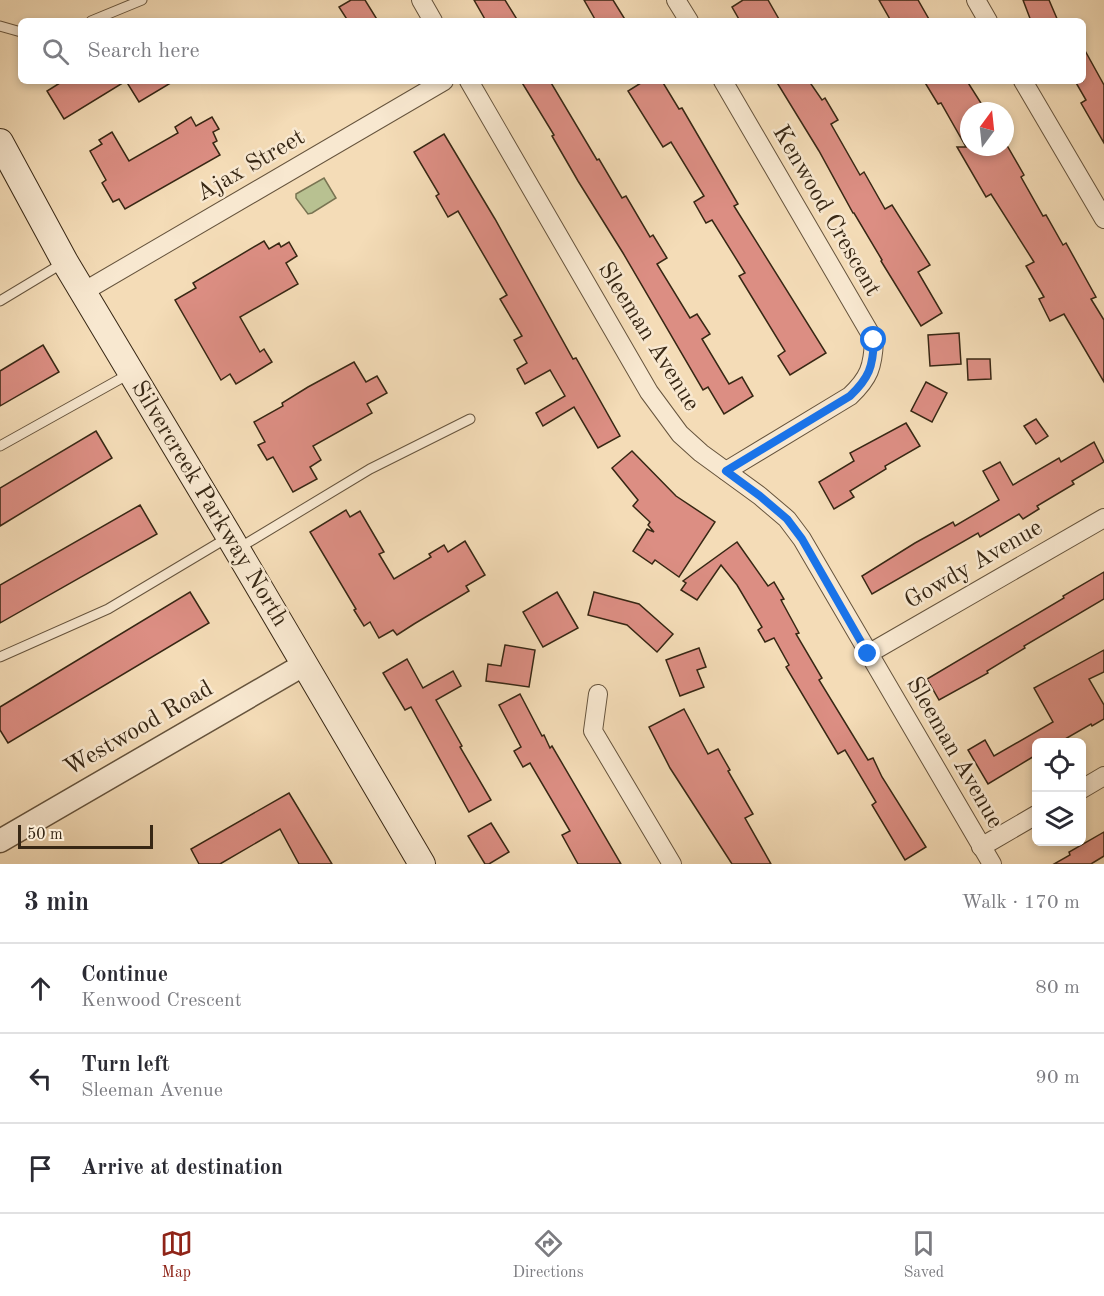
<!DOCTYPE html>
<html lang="en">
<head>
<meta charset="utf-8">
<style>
  body { margin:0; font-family:"Old Standard TT",serif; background:#f7f7f7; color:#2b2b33 }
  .controls { position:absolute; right:18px; bottom:18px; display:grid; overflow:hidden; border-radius:9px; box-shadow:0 3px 9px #0003 }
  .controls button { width:54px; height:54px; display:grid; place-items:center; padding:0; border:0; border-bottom:2px solid #e1e1e2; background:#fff; color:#2b2b33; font:30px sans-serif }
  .compass { position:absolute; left:960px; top:102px; width:54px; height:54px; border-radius:50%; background:#fff; box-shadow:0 3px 9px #0003; rotate:15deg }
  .scale { position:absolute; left:18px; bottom:15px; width:135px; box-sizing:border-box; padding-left:6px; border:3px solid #372714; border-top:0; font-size:16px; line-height:21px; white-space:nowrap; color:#372714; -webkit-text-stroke:4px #f8e8d0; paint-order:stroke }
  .stop { position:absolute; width:18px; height:18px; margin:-14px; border:4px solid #1a73e8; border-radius:50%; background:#fff }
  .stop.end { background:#1a73e8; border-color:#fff; box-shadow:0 2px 6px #0008 }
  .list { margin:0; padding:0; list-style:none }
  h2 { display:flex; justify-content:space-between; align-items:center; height:78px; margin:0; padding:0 24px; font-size:26px }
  h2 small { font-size:20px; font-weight:400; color:#7c7c81 }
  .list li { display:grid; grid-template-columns:39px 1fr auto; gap:18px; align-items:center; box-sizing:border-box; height:90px; padding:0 24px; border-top:2px solid #e1e1e2 }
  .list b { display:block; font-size:22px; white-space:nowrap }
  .list p { margin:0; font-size:20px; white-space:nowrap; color:#7c7c81 }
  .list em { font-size:20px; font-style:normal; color:#7c7c81 }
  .icon { flex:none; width:33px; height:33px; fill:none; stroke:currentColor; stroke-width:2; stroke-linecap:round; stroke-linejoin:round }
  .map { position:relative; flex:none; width:1104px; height:864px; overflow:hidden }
  .search { position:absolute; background:#fff; box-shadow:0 3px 9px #0003; left:18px; right:18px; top:18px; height:66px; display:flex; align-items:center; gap:15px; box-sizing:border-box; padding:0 21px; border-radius:9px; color:#7c7c81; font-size:22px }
  .sheet { height:348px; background:#fff }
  nav { display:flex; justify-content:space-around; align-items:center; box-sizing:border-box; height:84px; border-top:2px solid #e1e1e2; background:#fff; font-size:16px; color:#7c7c81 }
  nav a { display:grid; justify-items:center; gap:3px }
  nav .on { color:#8f2418 }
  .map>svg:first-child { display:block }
  .green { fill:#b8c191; stroke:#787452; stroke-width:1.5 }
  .building { fill:#dc8e83; stroke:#372714; stroke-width:1.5 }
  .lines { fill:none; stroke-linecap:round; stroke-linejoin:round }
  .service-casing { stroke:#66543d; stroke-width:11 }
  .minor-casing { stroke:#66543d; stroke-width:20 }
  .tertiary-casing { stroke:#66543d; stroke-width:25 }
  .secondary-casing { stroke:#372714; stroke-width:28 }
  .service { stroke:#f8e8d0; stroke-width:9 }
  .minor { stroke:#f8e8d0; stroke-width:18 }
  .tertiary { stroke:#f8e8d0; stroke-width:22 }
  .secondary { stroke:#f8e8d0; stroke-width:26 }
  .route { stroke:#1a73e8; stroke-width:8 }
  .labels { text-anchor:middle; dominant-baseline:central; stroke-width:5; stroke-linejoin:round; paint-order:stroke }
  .street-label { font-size:24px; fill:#372714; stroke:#f8e8d0 }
</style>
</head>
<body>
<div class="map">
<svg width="1104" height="864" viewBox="0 0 1104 864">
  <rect width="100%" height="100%" fill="#f4dcb7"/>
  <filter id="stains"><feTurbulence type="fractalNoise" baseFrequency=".00333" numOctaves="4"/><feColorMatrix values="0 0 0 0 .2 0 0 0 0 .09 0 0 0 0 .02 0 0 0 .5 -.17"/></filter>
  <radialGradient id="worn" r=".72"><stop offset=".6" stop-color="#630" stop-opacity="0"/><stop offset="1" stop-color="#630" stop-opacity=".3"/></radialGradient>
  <path class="green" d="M324,178L336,198L312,213L308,214L296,198V194Z"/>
  <g class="building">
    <path d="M351,0H365L378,21H348L339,7Z"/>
    <path d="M474,0H505L518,21H486Z"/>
    <path d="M584,0H613L626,21H596Z"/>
    <path d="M743,0H768L780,21H740L732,7Z"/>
    <path d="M879,0H918L930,21H891Z"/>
    <path d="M1023,0H1049L1058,21H1031Z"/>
    <path d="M1083,47L1104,85V143L1081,103L1086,100L1075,81H1083Z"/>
    <path d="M63,81H126L64,119L47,91Z"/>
    <path d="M126,81H174L139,102Z"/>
    <path d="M521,81H550L597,160L599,159L622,198L626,196L650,237L653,235L667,258L657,264L690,318L697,314L710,334L702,339L729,384L742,377L753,396L724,414L708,387L703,390L623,253L578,181L552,136L554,135Z"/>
    <path d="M644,81H662L679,109L682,108L738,204L734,206L826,353L790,375L778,356L785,351L739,276L745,273L712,220L706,223L694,202L704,196L671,142L663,147L628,91Z"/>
    <path d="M776,81H809L822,100L825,98L838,120L831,124L860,175L864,172L885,209L892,205L930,265L918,272L942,313L921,326L881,261L882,260L854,213H853L819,151Z"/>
    <path d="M924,81H967L986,111H969V147H1005V142L1024,175L1021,177L1043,216L1046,215L1063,245L1066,243L1096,297L1091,299L1104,320V382L1064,314L1050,321L1039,299L1044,297L1026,266L1034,262L991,194L986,197L957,147H966L941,103L938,104Z"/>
    <path d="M191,117L196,126L212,117L219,129L213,132L217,141L213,143L220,155L125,209L119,199L113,202L102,183L106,180L90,151L102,144L99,140L112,132L129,161L178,133L175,127Z"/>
    <path d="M444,134L495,219L573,359L576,358L620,436L598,448L574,407L543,426L536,413L565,396L550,370L525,384L517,369L527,363L514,340L522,336L500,299L507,295L458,211L448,217L436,196L439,194L414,152Z"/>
    <path d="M264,241L269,249L279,243L281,247L289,242L297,256L286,263L298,284L240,317L260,352L264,349L272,362L236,384L230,374L221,380L175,300L196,288L193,283Z"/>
    <path d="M959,333L961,364L930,366L928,335Z"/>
    <path d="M43,345L59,372L0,406V371Z"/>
    <path d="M967,359H990L991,379L968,380Z"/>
    <path d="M354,362L366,382L377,376L387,393L367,404L372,413L313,446L321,460L310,467L317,479L293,492L273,457L267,460L258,445L265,442L254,422L283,406L282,403L308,387Z"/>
    <path d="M926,382L947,393L932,422L911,411Z"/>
    <path d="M1036,419L1048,436L1036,444L1024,426Z"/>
    <path d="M906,423L920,446L885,466L886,469L850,491L854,497L834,509L819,482L854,461L850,453Z"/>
    <path d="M96,431L112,458L0,526V488Z"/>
    <path d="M1094,442L1104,462L1072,481L1074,484L1037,506L1039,509L1023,519L1019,514L980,537L978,533L872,594L862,576L915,543L953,522L955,526L999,500L983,471L1000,462L1013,485L1059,458L1061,462Z"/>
    <path d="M632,451L676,496L715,522L679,577L655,560L652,564L633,551L647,529L654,532L648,525L650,522L633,506L638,500L612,468Z"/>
    <path d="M140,505L157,534L0,623V585Z"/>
    <path d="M346,510L350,517L360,511L384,552L379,554L394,579L431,557L429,554L444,545L448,552L465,541L485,575L466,586L469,591L414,624L397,635L393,630L379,638L370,622L364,626L354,610L356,609L310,532Z"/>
    <path d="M737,542L768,586L774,582L784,599L781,600L799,633L796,634L822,678L819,680L868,760L873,758L882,777L926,847L905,860L872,805L876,802L845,750L838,754L786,667L789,665L774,638L765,642L758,630L762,627L737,585L721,565L697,600L681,590L686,583L683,581Z"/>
    <path d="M1104,572V599L1024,646L1025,648L987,671L988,673L939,700L927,679L1064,598L1063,596Z"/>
    <path d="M190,592L209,623L8,743L0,730V707Z"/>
    <path d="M557,592L578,628L543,647L523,612Z"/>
    <path d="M594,592L639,604L673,634L657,652L627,625L588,615Z"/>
    <path d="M505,645L535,650L529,687L486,681L488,664L501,666Z"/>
    <path d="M699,648L706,667L697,670L704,687L680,696L666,660Z"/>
    <path d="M1104,650V672L1089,679L1104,705V719L1092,726L1091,724L1060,742H1036V755L988,784L968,750L985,740L994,756L1053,722L1034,688Z"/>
    <path d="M407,659L423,688L453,671L461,686L436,700L462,746L460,747L491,800L469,812L411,707L405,710L383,673Z"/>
    <path d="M520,694L542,736L544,735L550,748L552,746L621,864H578L562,835L570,831L530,763L523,767L514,751L521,747L499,705Z"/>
    <path d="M684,709L708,754L718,749L730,770L728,771L753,814L745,818L771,864H732L670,768L649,727Z"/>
    <path d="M289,793L332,864H299L280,829L220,864H199L191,849Z"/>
    <path d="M491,823L509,852L489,864H485L468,836Z"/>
    <path d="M1104,832V856L1091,864H1054L1070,855L1069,852Z"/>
  </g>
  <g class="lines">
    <g class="service-casing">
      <g id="service">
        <path d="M91,21L142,0"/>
        <path d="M0,26L21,32"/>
        <path d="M0,301L63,263"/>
        <path d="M0,446L129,374"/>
        <path d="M239,548L370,469L470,419"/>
        <path d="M0,657L108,609L227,538"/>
      </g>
    </g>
    <g class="minor-casing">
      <g id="minor">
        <path d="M421,0L433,21"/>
        <path d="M676,0L689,21"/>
        <path d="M976,0L988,21"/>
        <path d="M469,81L649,392L680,434L701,453L760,496L787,519L802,539L992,864"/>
        <path d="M723,81L874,340C873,367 869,378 850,396L726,471"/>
        <path d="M1023,81L1104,219"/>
        <path d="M83,292L444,81"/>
        <path d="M868,654L1104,518"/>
        <path d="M598,694L593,731L672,864"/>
        <path d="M1082,789L1104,776"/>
        <path d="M981,847L1036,815"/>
      </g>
    </g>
    <g class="tertiary-casing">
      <path id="tertiary" d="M0,841L305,664"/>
    </g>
    <g class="secondary-casing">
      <path id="secondary" d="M0,142L65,262L229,536L422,864"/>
    </g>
    <use href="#service" class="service"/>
    <use href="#minor" class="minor"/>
    <use href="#tertiary" class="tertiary"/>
    <use href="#secondary" class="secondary"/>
  </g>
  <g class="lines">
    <path class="route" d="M868,654L802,539L787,519L760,496L726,471L850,396C869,378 873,367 874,340"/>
  </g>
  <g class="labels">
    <g class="street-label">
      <text transform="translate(251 166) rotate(-30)">Ajax Street</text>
      <text transform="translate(826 211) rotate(60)">Kenwood Crescent</text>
      <text transform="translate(648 337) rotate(58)">Sleeman Avenue</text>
      <text transform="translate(209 504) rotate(59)">Silvercreek Parkway North</text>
      <text transform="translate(974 565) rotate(-30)">Gowdy Avenue</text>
      <text transform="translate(139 729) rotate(-30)">Westwood Road</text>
      <text transform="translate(954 753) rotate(60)">Sleeman Avenue</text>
    </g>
  </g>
  <rect width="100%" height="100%" filter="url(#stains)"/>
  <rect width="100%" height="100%" fill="url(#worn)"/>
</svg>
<div class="controls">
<button><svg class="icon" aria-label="locate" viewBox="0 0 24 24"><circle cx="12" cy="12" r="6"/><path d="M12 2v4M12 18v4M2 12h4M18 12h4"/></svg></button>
<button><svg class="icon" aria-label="layers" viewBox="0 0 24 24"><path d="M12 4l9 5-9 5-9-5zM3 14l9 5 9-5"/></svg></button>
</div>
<svg class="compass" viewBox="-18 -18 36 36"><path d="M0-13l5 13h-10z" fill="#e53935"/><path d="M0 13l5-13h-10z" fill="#7c7c81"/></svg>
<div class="scale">50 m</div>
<div class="stop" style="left:874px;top:340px"></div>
<div class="stop end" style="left:868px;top:654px"></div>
<div class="search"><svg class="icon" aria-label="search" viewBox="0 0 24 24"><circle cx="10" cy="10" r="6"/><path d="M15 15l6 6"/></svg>Search here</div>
</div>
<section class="sheet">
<h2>3 min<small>Walk · 170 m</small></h2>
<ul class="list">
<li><svg class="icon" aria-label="ahead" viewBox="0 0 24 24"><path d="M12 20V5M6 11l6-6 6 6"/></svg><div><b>Continue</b><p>Kenwood Crescent</p></div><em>80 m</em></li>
<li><svg class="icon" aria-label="left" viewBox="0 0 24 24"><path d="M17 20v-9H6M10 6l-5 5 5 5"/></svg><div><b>Turn left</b><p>Sleeman Avenue</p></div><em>90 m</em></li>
<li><svg class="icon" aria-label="arrive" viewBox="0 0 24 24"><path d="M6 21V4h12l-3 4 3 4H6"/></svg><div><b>Arrive at destination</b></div></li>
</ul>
</section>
<nav>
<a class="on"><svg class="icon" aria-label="map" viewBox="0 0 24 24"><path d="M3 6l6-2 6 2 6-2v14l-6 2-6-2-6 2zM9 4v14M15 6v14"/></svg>Map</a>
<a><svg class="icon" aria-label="directions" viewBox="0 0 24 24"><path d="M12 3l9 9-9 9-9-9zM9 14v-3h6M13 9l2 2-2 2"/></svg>Directions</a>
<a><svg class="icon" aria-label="saved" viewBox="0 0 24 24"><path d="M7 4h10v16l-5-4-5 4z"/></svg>Saved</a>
</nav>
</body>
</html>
